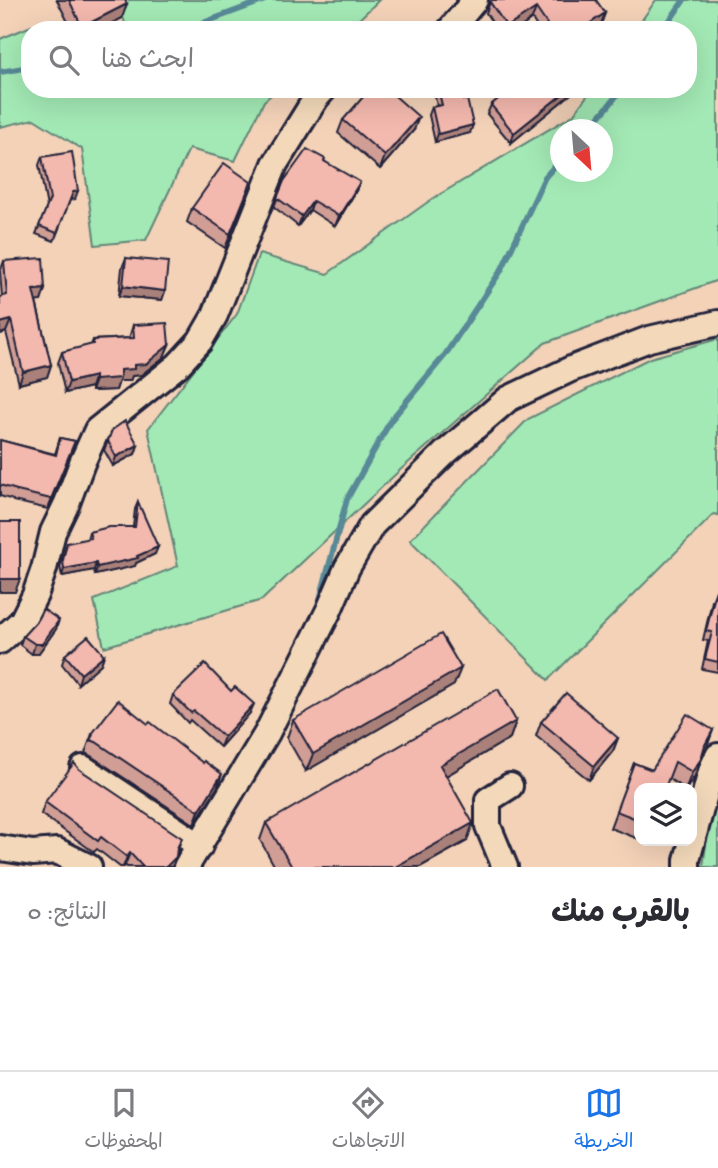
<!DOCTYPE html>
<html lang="ar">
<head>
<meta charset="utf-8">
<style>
  body { margin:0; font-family:"Gochi Hand","Playpen Sans Arabic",sans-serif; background:#f7f7f7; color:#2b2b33; direction:rtl }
  .controls { position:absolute; right:21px; bottom:21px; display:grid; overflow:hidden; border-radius:14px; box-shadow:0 7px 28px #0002 }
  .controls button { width:63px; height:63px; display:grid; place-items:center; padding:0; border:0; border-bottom:2px solid #e1e1e2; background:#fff; color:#2b2b33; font:35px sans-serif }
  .compass { position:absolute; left:550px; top:119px; width:63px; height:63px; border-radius:50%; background:#fff; box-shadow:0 7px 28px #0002; rotate:154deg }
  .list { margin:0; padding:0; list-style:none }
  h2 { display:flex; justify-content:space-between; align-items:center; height:91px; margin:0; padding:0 28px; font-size:30px }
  h2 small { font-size:23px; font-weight:400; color:#7c7c81 }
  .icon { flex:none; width:38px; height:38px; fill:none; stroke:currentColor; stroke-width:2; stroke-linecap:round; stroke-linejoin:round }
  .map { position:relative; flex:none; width:718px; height:867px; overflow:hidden; direction:ltr }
  .search { position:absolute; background:#fff; box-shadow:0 7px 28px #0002; left:21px; right:21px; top:21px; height:77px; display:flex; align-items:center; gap:18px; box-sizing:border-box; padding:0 24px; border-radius:28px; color:#7c7c81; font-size:26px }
  .sheet { height:203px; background:#fff }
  nav { display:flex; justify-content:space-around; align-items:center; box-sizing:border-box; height:98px; border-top:2px solid #e1e1e2; background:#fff; font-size:19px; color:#7c7c81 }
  nav a { display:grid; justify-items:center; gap:4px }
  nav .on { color:#1a73e8 }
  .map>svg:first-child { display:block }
  .green { fill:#a3e9b5; stroke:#628678; stroke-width:2; fill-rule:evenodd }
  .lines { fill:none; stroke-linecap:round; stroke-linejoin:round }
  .stream { stroke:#598997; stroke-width:6 }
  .minor-casing { stroke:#22223b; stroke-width:30 }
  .minor { stroke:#f3d9ba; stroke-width:24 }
  .wall { fill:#d19e96; stroke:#22223b; stroke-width:2 }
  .shaded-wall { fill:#aa817a; stroke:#22223b; stroke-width:2 }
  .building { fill:#f3b8ae; stroke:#22223b; stroke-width:2 }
</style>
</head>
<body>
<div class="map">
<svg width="718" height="867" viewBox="0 0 718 867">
  <rect width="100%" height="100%" fill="#f3d2b8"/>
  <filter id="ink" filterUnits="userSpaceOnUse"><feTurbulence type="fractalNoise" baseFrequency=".0143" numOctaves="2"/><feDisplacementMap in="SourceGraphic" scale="14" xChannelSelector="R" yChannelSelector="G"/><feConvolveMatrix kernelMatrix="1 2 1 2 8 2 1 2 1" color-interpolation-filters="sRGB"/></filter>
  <g filter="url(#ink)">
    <g class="green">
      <path d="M118,0H379L348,30H127Z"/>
      <path d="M656,0H718V280L545,343L399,471L262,600L104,647L94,600L178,566L148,429L237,314L259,254L327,274L432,199L573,115L592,89H688V30H635ZM560,130H602V172H560Z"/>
      <path d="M41,22L47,30H30V89H278L264,101L235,161L189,149L146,240L95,245L82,149L34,119L0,127V39Z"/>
      <path d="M718,339V515L714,514L548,680L410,540L528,419L650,358Z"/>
      <path d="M718,777V867H703L714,785Z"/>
    </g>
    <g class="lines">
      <g class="stream">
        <path d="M184,30L265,0"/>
        <path d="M663,30L684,0"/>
        <path d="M0,72L30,67"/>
        <path d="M588,130L611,103L621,89"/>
        <path d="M319,603L347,499L391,420L445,355L502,269L545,177L560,160"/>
      </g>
      <g class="minor-casing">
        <g id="minor">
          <path d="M450,30L475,0"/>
          <path d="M0,641L22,621L35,595L44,569L53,532L67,503L82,463L97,430L178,365L200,341L215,315L275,164L316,98L324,89"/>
          <path d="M83,768L200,846"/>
          <path d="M0,848L33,853L57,851L89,867"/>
          <path d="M186,867L267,733L329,610L347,568L372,525L445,453L508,399L571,369L649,339L718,323"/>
          <path d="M505,867L488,826V800L510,786"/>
          <path d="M687,867V860L712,768L718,756"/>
        </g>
      </g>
      <use href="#minor" class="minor"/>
    </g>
    <g class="wall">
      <path d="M57,0H125L122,18L99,30H72Z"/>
      <path d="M490,2L605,13L601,24L593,30H539L532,19L517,30H497L486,13Z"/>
      <path d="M438,89L470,133L435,142L429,115L432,107L437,106L435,97Z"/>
      <path d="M510,89H577L511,143L487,114L491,105Z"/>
      <path d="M343,120L414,130L380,169L338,133Z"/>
      <path d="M42,157L75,199L70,200L54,241L36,234L47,207L39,165Z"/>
      <path d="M324,161L356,191L335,226L310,210L298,226L274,207L284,181Z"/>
      <path d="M246,196L225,248L187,222L192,208Z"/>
      <path d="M126,258L165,291L162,300L119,296L122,268Z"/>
      <path d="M4,261L45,289L41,301H36L51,365L47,377L19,384L6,332L0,334V297H2L0,272Z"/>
      <path d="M133,325L164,357L141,375L132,376L130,381H119L116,390L91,391V387L65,393L58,363L62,352L91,345L93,340L129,338Z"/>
      <path d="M60,438L75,441L48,509L13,501V500L0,496V440L55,454Z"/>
      <path d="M108,441L138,445L135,454L113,466L104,450Z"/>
      <path d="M138,502L155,554L136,563L135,566L95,575L94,570L62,576L60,567L67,543L87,539L89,532L133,527L135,509Z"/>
      <path d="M716,591L718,592V672L702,669L708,641L703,640L712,601Z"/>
      <path d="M36,622L56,629L38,654H32L20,645L23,636Z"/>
      <path d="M65,655H104L101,664L78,684L62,664Z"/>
      <path d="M454,685L306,771L287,738L293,720Z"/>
      <path d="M231,691L250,713L220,747L190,720L188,723L170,704L173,695Z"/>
      <path d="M516,721L510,738L446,776L467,841L420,867H275L260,840L266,823Z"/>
      <path d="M541,722L618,738L613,751L589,780L536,736Z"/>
      <path d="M713,730L695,776L687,788H684L669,779L639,788V839L610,828L634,763L652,770Z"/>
      <path d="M92,734L217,788L194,824L91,756L85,753Z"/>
      <path d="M79,769L176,853L172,867H127L125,865L124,867H120L97,849L94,852L41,814L45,802Z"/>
    </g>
    <g class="shaded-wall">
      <path d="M127,4L122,18L99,30H81L82,27Z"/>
      <path d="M536,8L532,19L517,30H507V27Z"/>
      <path d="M605,13L601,24L593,30H580Z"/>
      <path d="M569,89H577L511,143L514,133Z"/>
      <path d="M419,117L414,130L380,169L385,156Z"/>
      <path d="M473,125L470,133L435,142L438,134Z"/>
      <path d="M360,182L356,191L335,226L339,216Z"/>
      <path d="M78,191L75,199L70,200L54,241L73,192Z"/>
      <path d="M313,201L310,210L298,226L302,216Z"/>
      <path d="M123,286L165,291L162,300L119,296Z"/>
      <path d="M45,289L41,301L29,302L33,290Z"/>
      <path d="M11,320L6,332L0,334V323Z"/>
      <path d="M169,345L164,357L141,375L132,376L130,381H119L116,390L91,391L95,380L134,365Z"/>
      <path d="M51,365L47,377L19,384L23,372Z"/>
      <path d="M95,376L91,387L65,393L69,382Z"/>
      <path d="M138,445L135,454L113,466L116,457Z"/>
      <path d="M158,547L155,554L136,563L135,566L95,575L97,567L137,556Z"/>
      <path d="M96,563L94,570L62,576L64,569Z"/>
      <path d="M0,579H20L15,592H0Z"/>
      <path d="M59,620L56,629L38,654H32L35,644Z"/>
      <path d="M104,655L101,664L78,684L81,674Z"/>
      <path d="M461,668L454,685L306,771L313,754Z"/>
      <path d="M254,704L250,713L220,747L224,737Z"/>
      <path d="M516,721L510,738L434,783L440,765Z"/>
      <path d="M713,730L707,747L699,762L705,745Z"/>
      <path d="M618,738L613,751L589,780L594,766Z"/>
      <path d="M701,759L695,776L686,788L692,772Z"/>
      <path d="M222,774L217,788L194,824L199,811Z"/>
      <path d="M473,823L467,841L420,867H395Z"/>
      <path d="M182,838L174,859L176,857L172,867H166Z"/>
      <path d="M130,853L125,865L123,867L127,857Z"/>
    </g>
    <g class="building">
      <path d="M69,0H125L127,4L82,27Z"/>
      <path d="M492,0H596L605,13L580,30H551L536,8L507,27L490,2Z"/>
      <path d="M370,89H387L419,117L385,156L343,120Z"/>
      <path d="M438,89H461L463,100L467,99L473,125L438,134L432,107L442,105Z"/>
      <path d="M510,89H569L514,133L491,105Z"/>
      <path d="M307,149L325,159L324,161L360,182L339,216L313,201L302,216L277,198L284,181Z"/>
      <path d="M72,152L78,191L73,192L57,233L39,226L50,199L42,157Z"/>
      <path d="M224,163L251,182L230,234L192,208Z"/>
      <path d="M43,258L45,289L33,290L51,365L23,372L11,320L0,323V297L7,295L4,261Z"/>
      <path d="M126,258L168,262L165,291L123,286Z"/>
      <path d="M167,323L169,345L146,364L134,365V369L120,370V378L95,380V376L69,382L62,352L93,344V340L134,338L133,325Z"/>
      <path d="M125,421L138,445L116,457L108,441L112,430Z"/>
      <path d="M60,438L75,441L51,499L17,491V490L0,485V440L56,455Z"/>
      <path d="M138,502L158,547L137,556L138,558L97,567L96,563L64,569L63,560L67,543L91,538L89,532L109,527H135Z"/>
      <rect x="0" y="522" width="20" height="57"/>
      <path d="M716,591L718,592V662L705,659L712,632L706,631Z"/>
      <path d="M43,609L59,620L42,644H35L23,636L36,622Z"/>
      <path d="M441,634L461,668L313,754L293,720Z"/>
      <path d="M88,636L104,655L81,674L65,655Z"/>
      <path d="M205,664L231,691L235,687L254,704L224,737L194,711L191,713L173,695Z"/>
      <path d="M498,689L516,721L440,765L473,823L395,867H292L266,823Z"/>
      <path d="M566,693L618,738L594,766L541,722Z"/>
      <path d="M118,700L148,724L150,722L203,763L204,761L222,774L199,811L96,742L90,740L93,735L92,734Z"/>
      <path d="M687,714L713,730L705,745L701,759L692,772L675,762L665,788H639V820L616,811L634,763L652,770Z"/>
      <path d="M74,763L79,769L182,838L177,848L176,857L166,867H143L130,853L127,857L101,837L98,841L45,802Z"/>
    </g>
  </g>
</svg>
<div class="controls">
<button><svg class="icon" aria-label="layers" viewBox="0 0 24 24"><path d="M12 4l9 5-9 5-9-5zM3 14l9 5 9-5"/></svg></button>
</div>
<svg class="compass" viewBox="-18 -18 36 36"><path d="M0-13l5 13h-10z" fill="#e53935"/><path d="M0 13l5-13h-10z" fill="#7c7c81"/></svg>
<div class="search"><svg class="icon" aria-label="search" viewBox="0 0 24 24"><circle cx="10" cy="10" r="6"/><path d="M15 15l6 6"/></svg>ابحث هنا</div>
</div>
<section class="sheet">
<h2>بالقرب منك<small>النتائج: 0</small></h2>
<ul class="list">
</ul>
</section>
<nav>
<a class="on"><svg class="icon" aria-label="map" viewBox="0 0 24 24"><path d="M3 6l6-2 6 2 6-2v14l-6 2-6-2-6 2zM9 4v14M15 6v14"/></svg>الخريطة</a>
<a><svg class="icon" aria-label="directions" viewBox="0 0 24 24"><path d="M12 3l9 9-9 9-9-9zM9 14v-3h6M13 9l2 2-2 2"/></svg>الاتجاهات</a>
<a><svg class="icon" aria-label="saved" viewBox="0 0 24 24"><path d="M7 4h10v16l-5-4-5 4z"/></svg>المحفوظات</a>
</nav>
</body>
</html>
